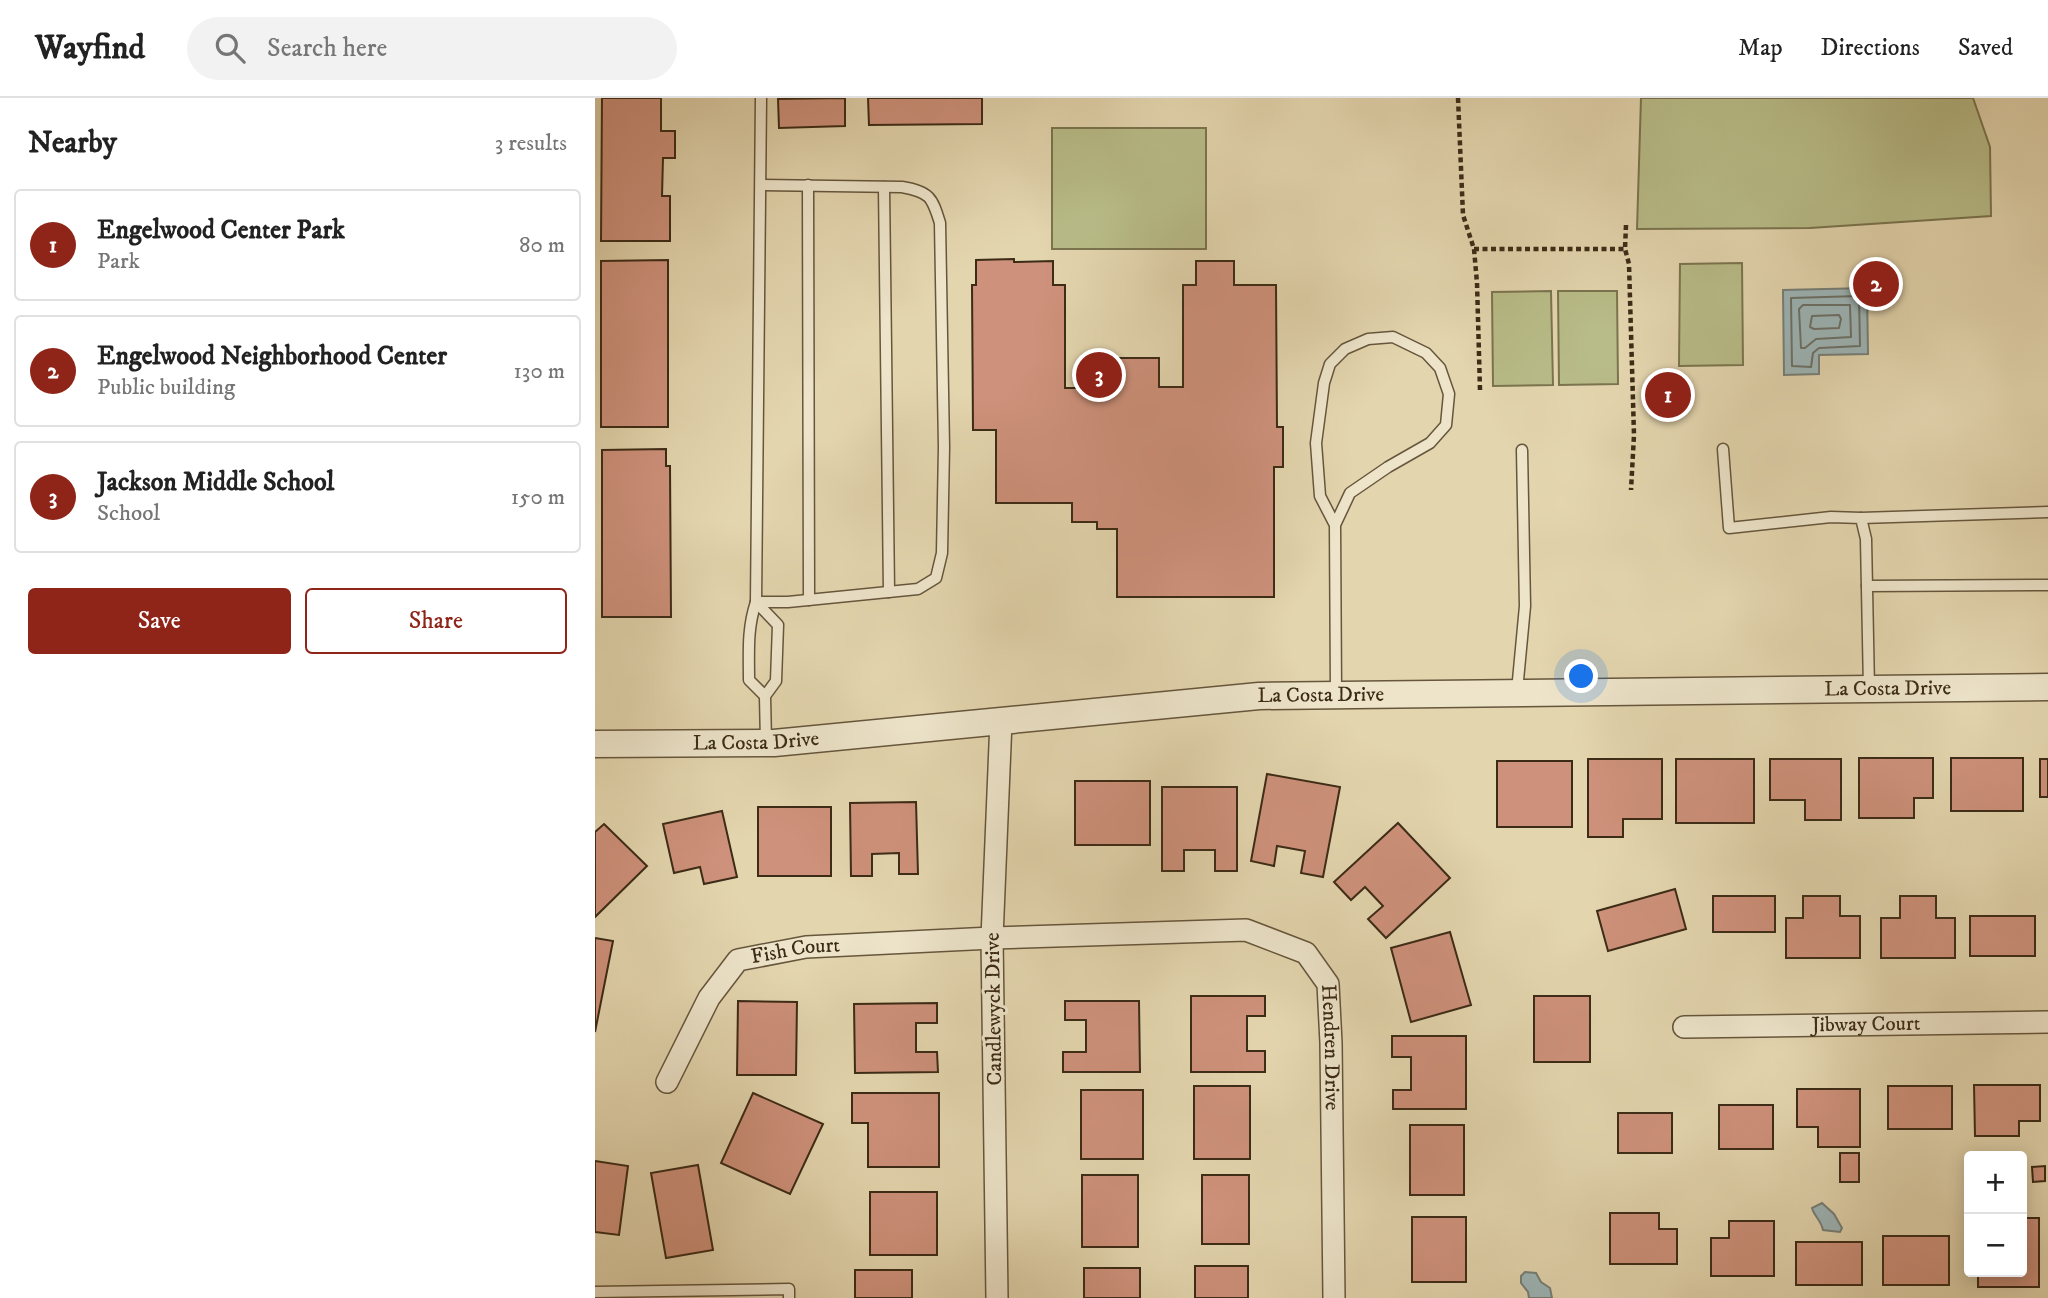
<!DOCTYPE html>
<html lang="en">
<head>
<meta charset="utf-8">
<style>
  body { margin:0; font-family:"IM FELL DW Pica",serif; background:#f2f2f2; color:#222 }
  .controls { position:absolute; right:21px; bottom:21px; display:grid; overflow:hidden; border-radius:7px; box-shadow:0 4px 18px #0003 }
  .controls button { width:63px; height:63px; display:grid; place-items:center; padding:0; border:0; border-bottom:2px solid #e0e0e0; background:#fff; color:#222; font:35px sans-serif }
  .you { position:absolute; left:987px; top:579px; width:24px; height:24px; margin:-18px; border:5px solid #fff; border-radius:50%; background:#1a73e8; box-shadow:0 0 0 10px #1a73e833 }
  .badge { display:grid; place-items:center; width:46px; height:46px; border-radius:50%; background:#8f2418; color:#fff; font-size:23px; font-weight:700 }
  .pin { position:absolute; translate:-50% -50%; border:4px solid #fff; box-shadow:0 2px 7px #0006 }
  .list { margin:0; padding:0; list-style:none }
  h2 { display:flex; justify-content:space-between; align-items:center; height:91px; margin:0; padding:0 28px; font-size:30px }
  h2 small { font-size:23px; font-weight:400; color:#767676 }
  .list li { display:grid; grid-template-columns:46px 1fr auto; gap:21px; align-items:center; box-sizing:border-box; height:112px; margin:0 14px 14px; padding:0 14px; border:2px solid #e0e0e0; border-radius:7px }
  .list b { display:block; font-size:26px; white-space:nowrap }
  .list p { margin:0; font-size:23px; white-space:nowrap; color:#767676 }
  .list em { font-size:23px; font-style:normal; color:#767676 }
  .actions { display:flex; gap:14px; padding:21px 28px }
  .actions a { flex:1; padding:16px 0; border:2px solid #8f2418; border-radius:7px; text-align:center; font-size:24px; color:#8f2418 }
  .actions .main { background:#8f2418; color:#fff }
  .icon { flex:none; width:38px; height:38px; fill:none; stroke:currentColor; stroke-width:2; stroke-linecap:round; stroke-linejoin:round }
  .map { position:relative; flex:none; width:1453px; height:1200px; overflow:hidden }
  header { display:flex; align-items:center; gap:42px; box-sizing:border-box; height:98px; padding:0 35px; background:#fff; border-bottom:2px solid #e0e0e0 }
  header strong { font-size:33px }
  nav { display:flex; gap:38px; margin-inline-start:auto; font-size:24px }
  .search { width:490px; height:63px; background:#f2f2f2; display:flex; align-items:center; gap:18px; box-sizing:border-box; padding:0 24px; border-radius:38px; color:#767676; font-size:26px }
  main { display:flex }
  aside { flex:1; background:#fff }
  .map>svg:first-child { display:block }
  .green { fill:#b8bc88; stroke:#7a744f; stroke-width:2 }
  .water { fill:#9cb5b7; stroke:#767e77; stroke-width:2 }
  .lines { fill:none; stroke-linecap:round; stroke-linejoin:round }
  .shore { stroke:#6c7066; stroke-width:2 }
  .building { fill:#ce917b; stroke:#3c2b16; stroke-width:2 }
  .service-casing { stroke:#66563c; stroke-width:13 }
  .minor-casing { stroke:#66563c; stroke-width:24 }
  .tertiary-casing { stroke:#66563c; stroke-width:29 }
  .path { stroke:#3c2b16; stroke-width:4.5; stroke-dasharray:5 3.5; stroke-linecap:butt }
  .service { stroke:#ede4ca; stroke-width:10 }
  .minor { stroke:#ede4ca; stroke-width:21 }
  .tertiary { stroke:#ede4ca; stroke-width:26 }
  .labels { text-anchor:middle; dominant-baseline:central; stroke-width:6; stroke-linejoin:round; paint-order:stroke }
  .street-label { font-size:21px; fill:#3c2b16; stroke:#ede4ca }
</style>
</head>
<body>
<header>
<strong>Wayfind</strong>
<div class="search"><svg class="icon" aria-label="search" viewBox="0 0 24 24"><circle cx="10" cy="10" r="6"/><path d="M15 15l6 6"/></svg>Search here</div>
<nav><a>Map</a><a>Directions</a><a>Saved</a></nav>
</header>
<main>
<aside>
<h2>Nearby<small>3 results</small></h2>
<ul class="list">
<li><span class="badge">1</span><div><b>Engelwood Center Park</b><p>Park</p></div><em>80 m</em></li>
<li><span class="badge">2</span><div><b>Engelwood Neighborhood Center</b><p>Public building</p></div><em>130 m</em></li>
<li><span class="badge">3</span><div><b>Jackson Middle School</b><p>School</p></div><em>150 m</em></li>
</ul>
<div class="actions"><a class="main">Save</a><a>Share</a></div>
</aside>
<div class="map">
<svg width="1453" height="1200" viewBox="0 0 1453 1200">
  <rect width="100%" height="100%" fill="#e3d5ae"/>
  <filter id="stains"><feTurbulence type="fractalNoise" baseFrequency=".00286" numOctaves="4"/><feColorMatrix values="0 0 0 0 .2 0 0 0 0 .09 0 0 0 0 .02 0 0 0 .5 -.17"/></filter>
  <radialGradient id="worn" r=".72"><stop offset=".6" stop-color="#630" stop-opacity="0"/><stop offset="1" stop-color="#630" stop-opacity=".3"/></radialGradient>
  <g class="green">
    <path d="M1046,0H1378L1395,49L1396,118L1215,130L1042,131Z"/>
    <rect x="457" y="30" width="154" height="121"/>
    <path d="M1147,165L1148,267L1084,268L1085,166Z"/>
    <path d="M956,193L958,287L898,288L897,194Z"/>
    <path d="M963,193H1022L1023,286L964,287Z"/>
  </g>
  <g class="water">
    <path d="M1272,190L1273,256L1224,257V276L1189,277L1188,192Z"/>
    <path d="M1227,1105L1239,1116L1247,1130L1245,1134L1228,1132C1226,1122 1219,1118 1217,1110Z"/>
    <path d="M930,1174L941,1175L946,1184L955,1190L957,1200H934L933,1194L926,1185V1178Z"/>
  </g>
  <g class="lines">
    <g class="shore">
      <path d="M1264,198L1265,248L1224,250L1218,255L1216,269L1197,268L1196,200Z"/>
      <path d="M1208,207H1255L1256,239L1221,241L1210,250H1206L1204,211Z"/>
      <path d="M1244,217L1246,221L1244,230L1219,231L1215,229L1217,218Z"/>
    </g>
  </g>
  <g class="building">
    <path d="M7,0H66V33H80V60H68L67,98H75V143H6Z"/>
    <path d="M250,0V28L184,30L183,1Z"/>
    <path d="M273,0H387V26L274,27Z"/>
    <path d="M419,161V164L458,163V187H470V290H501V260H564V289H588V187H601V163H639V187H681L682,329H688V369H679V499H522V431H502V424H477V405H401V332H378L377,187H381V162Z"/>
    <path d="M73,162V329H6V163Z"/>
    <path d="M71,351V368H75L76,519H7V352Z"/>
    <path d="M1264,660H1338V700H1319V720H1264Z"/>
    <rect x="1356" y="660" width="72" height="53"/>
    <path d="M993,661H1067V721H1028V739H993Z"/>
    <rect x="1081" y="661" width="78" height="64"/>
    <path d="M1175,661H1246V722H1210V702H1175Z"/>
    <rect x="1445" y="661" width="8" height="38"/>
    <rect x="902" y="663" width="75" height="66"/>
    <path d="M672,676L745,689L728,779L706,775L710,753L682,748L679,768L656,763Z"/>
    <rect x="480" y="683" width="75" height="64"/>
    <path d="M567,689H642V773H620V752H589V773H567Z"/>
    <path d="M321,704L323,776H304V755L277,756V778H256L255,705Z"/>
    <rect x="163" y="709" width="73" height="69"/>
    <path d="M127,713L142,779L109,786L105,769L79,775L68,726Z"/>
    <path d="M803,725L855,780L791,840L773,821L788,808L770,789L756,802L739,784Z"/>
    <path d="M9,726L52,768L0,819V734Z"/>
    <path d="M1080,791L1091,831L1013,853L1002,813Z"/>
    <rect x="1118" y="798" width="62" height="36"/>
    <path d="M1208,798H1245V818H1265V860H1191V820H1208Z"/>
    <path d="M1305,798H1341V820H1360V860H1286V820H1305Z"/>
    <rect x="1375" y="818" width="65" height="40"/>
    <path d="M855,834L876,907L816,924L796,850Z"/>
    <path d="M0,840L18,843L0,934Z"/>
    <path d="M596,898H670V918H652V953H670V974H596Z"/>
    <rect x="939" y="898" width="56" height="66"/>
    <path d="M143,903L202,904L201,977H142Z"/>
    <path d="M470,903H544L545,974H468V954H491V922H470Z"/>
    <path d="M342,905V925H321V954H342L343,974L260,975L259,906Z"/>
    <path d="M797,938H871V1011H798V992H816V959H797Z"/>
    <path d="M1379,987H1445V1023H1424V1038H1380Z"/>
    <rect x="599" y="988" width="56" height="73"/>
    <rect x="1293" y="988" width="64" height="43"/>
    <path d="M1202,991H1265V1049H1223V1029H1202Z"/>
    <rect x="486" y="992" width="62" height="69"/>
    <path d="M158,995L228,1026L195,1096L126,1065Z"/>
    <path d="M257,995H344V1069H273V1025H257Z"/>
    <rect x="1124" y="1007" width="54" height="44"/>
    <rect x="1023" y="1015" width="54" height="40"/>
    <rect x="815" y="1027" width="54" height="70"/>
    <rect x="1245" y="1055" width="19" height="29"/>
    <path d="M0,1063L33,1068L24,1137L0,1134Z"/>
    <path d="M103,1067L118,1152L71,1160L56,1075Z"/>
    <path d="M1450,1068V1083L1438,1084L1437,1069Z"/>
    <rect x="487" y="1077" width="56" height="72"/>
    <rect x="607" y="1077" width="47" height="69"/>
    <rect x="275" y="1094" width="67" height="63"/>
    <path d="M1015,1115H1064V1131H1082V1166H1015Z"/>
    <rect x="817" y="1119" width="54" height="65"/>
    <path d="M1427,1120H1444V1189H1383V1174H1427Z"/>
    <path d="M1134,1123H1179V1178H1116V1140H1134Z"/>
    <rect x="1288" y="1138" width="66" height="49"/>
    <rect x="1201" y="1144" width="66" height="43"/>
    <rect x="600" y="1168" width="53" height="32"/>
    <rect x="489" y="1170" width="56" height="30"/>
    <rect x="260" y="1172" width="57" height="28"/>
  </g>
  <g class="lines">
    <g class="service-casing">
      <g id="service">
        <path d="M166,0L161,504C152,531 154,554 154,582L170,598"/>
        <path d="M213,87L214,502"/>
        <path d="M289,89L294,494"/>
        <path d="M1128,351L1134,430L1236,419L1266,420L1271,441L1274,591"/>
        <path d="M1266,420L1453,414"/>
        <path d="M740,427L725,398L721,345L729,285L735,266L750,251L773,241L798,239L831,255L845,270L854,296L851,327L835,345L793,369L755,395L740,427L741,596"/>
        <path d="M1272,488L1453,487"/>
        <path d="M161,504H193L323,491L341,480L347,455L349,349L345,125C337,99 335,94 307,89L166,87"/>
        <path d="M161,504L183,527L181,583L170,598L171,645"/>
        <path d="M922,593L930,508L927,352"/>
        <path d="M0,1194L194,1191V1200"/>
      </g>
    </g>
    <g class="minor-casing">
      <g id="minor">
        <path id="s1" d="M1089,929L1453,924"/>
        <path id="s2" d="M72,984L114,900L143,862L211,849L397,840L651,832L711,855L733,886L736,945L739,1200"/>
        <path d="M402,1200L397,840L406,623"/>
      </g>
    </g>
    <g class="tertiary-casing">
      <g id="tertiary">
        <path id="s3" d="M0,646L179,645L664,598L1453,589"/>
      </g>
    </g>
    <g class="path">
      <path d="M863,0L868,117L879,151L882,185L885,292"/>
      <path d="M1031,127L1030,151L1034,166L1039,337L1036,392"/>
      <path d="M879,151H1030"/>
    </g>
    <use href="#service" class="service"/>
    <use href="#minor" class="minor"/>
    <use href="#tertiary" class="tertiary"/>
  </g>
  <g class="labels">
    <g class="street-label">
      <text stroke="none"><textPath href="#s3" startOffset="1295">La Costa Drive</textPath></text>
      <text stroke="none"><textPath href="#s3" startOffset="728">La Costa Drive</textPath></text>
      <text stroke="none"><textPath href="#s3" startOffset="161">La Costa Drive</textPath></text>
      <text stroke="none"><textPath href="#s2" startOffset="200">Fish Court</textPath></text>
      <text transform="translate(399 911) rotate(-91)">Candlewyck Drive</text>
      <text stroke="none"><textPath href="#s1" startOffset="182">Jibway Court</textPath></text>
      <text stroke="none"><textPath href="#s2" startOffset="817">Hendren Drive</textPath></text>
    </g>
  </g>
  <rect width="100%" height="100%" filter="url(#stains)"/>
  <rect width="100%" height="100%" fill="url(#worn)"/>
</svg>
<div class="controls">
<button>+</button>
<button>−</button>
</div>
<div class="you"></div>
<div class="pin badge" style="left:1073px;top:297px">1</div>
<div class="pin badge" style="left:1281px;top:186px">2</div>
<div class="pin badge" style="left:504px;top:277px">3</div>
</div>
</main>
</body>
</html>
